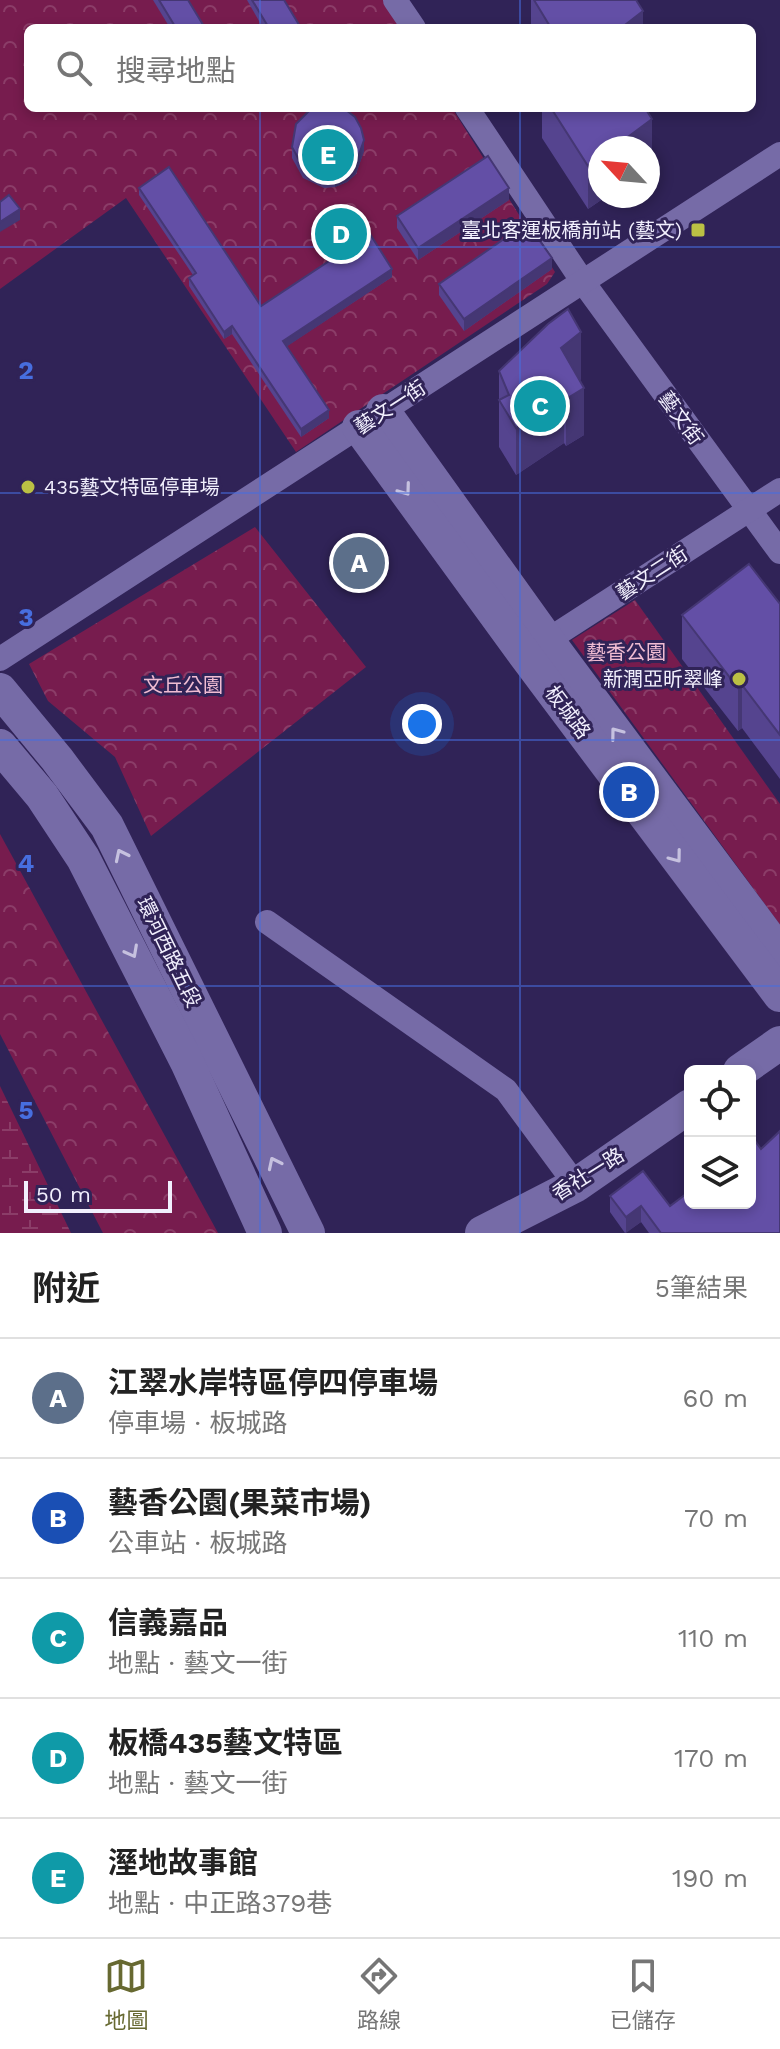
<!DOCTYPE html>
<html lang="zh-TW">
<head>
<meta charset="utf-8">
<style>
  body { margin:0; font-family:"Work Sans","Noto Sans TC",sans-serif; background:#f2f2f2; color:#222 }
  .controls { position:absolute; right:24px; bottom:24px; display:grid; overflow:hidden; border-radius:12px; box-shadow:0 4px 12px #0003 }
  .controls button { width:72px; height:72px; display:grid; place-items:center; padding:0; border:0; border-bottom:2px solid #e0e0e0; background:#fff; color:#222; font:40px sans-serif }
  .compass { position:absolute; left:588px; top:136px; width:72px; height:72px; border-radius:50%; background:#fff; box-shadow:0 4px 12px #0003; rotate:296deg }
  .scale { position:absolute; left:24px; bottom:20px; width:148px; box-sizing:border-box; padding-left:8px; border:4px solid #f1effd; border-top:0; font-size:22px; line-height:28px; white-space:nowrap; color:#f1effd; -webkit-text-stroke:6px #302357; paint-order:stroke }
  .you { position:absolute; left:422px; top:724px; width:28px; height:28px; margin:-20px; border:6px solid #fff; border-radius:50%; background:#1a73e8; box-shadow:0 0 0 12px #1a73e833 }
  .badge { display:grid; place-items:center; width:52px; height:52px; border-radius:50%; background:#676931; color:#fff; font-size:26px; font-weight:700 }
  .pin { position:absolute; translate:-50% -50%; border:4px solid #fff; box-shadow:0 2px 8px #0006 }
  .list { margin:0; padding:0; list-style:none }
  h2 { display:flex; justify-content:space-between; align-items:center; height:104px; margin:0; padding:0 32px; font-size:34px }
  h2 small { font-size:26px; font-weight:400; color:#767676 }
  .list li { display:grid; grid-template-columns:52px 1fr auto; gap:24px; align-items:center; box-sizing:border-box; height:120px; padding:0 32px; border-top:2px solid #e0e0e0 }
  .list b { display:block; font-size:30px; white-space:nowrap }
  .list p { margin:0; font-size:26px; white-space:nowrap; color:#767676 }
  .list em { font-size:26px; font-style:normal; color:#767676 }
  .icon { flex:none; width:44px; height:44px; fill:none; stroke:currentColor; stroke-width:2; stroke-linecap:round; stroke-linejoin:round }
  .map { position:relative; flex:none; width:780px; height:1233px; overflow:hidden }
  .search { position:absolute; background:#fff; box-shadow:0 4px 12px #0003; left:24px; right:24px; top:24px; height:88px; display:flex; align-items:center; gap:20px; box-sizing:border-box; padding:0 28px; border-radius:12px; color:#767676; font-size:30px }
  .sheet { height:704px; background:#fff }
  nav { display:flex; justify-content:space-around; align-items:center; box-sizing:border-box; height:112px; border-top:2px solid #e0e0e0; background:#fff; font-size:22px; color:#767676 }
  nav a { display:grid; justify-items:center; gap:4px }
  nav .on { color:#676931 }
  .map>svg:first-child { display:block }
  .wetland { fill:url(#wetland-marsh) }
  .park { fill:url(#park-crowns) }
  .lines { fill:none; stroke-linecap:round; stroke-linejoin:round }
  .street { stroke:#766ba7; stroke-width:24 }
  .secondary { stroke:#766ba7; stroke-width:34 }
  .wall { fill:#55448f }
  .shaded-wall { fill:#453774 }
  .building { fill:#634fa6; stroke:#453774; stroke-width:2 }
  .oneway { stroke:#c6c1df }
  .grid { fill:none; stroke:#476edf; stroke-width:2; stroke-opacity:0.55 }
  .poi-dot { fill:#bbc044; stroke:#302357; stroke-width:3 }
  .labels { text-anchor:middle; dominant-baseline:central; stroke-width:6; stroke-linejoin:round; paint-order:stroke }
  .poi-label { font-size:20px; fill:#f1effd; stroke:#302357; text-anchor:end }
  .street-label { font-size:20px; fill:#f1effd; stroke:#302357 }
  .park-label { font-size:20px; fill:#f0bcd2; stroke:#302357 }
  .grid-label { font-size:26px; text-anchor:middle; font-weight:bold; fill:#476edf; stroke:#302357; stroke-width:6; stroke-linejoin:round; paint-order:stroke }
</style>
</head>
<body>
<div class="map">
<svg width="780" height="1233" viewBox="0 0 780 1233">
  <defs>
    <pattern id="wetland-marsh" width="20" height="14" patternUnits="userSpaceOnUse" patternTransform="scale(2)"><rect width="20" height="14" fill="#771c4e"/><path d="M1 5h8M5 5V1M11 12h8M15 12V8" fill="none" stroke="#8b3d68"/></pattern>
    <pattern id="park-crowns" width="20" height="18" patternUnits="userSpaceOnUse" patternTransform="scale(2)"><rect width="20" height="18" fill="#771c4e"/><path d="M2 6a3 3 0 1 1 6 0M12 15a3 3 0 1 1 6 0" fill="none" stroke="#8b3d68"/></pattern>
  </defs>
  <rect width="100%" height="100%" fill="#302357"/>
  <path class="wetland" d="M0,1086L71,1233H0Z"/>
  <g class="park">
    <path d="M0,0H384L402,28H28V108H452L555,272L547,284L296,452L126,198L0,289Z"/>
    <path d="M255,527L366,667L151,836L115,757L48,701L29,664Z"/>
    <path d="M635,600L780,804V925L572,640Z"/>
    <path d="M0,834L218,1233H103L0,1034Z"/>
  </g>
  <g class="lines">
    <g class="street">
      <path d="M395,0L414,28"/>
      <path d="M467,108L583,282L780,552"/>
      <path d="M537,647L780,490"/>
      <path d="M0,659L780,154"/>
      <path d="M267,922L506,1090L576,1185"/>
    </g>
    <g class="secondary">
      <path d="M383,411L547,640L780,953"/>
      <path d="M359,427L525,655L780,995"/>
      <path d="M0,690L57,759L107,826L308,1233"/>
      <path d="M0,746L42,796L83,858L187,1062L265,1233"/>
      <path d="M740,1071L780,1043"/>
      <path d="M482,1233L576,1185L690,1106"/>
    </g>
  </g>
  <g class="wall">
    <path d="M153,0H188L205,28H170Z"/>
    <path d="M247,0H284L301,28H263Z"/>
    <path d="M531,0H636L643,28H531Z"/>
    <path d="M542,108H645L652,163L600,196H607L588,209L542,138Z"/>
    <path d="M292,147L364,151L356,174L347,182L335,187L324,188L303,178L292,158Z"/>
    <path d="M139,188L261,306L392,277L287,346L329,418L301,437L232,334L224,339L189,286V278L193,275L139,195Z"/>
    <path d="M509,200L418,260L397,228V216Z"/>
    <path d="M552,269L464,331L439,295V284Z"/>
    <path d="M499,371L581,379L580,380L584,435L566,446L564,443L516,475L499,447Z"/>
    <path d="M780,604V779L742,728L738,731L682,659V615Z"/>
    <path d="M610,1196L670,1206L780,1233H649L641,1222L625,1233L610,1212Z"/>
  </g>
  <g class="shaded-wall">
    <path d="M643,11V28H621Z"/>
    <path d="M652,119V163L648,166V148H613Z"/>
    <path d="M364,140V151L356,174L347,182L335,187V176Z"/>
    <path d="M600,158V196H607L588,209V166Z"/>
    <path d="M509,188V200L418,260V248Z"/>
    <path d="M20,209V220L0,232V222Z"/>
    <path d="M552,258V269L464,331V319Z"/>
    <path d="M392,269V277L283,349V341Z"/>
    <path d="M232,326V334L224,339V332Z"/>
    <path d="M581,332V379L561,394V348Z"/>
    <path d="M584,388V435L566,446V399Z"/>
    <path d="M564,397V443L516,475V428Z"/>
    <path d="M329,410V418L301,437V429Z"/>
    <path d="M742,685V728L738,731V688Z"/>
    <path d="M641,1206V1222L626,1233V1217Z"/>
  </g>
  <g class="building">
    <path d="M159,0H188L205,28H176Z"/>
    <path d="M252,0H284L301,28H269Z"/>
    <path d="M534,0H636L643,11L621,28H551Z"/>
    <path d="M312,108H342L346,110L355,117L361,128L364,140L356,163L347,171L335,176H324L303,167L292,147L296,124Z"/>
    <path d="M551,108H645L652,119L613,148H600V158L588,166Z"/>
    <path d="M488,156L509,188L418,248L397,216Z"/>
    <path d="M169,167L261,306L370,234L392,269L283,341L329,410L301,429L232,326L224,332L189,278L196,273L139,188Z"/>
    <path d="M9,195L20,209L0,222V202Z"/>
    <path d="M527,223L552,258L464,319L439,284Z"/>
    <path d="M568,309L581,332L561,348L584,388L566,399L564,397L516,428L499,400L509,395L499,371L548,324Z"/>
    <path d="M749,564L780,604V735L742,685L738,688L682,615Z"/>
    <path d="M780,1131V1233H661L641,1206L626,1217L610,1196L643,1171L670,1206L690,1191V1203H750V1145L755,1141L761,1149Z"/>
  </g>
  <defs><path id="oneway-chevron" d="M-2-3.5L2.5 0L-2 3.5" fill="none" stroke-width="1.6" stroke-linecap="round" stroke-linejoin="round" transform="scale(2)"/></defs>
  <g class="oneway">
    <use href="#oneway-chevron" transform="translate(405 490) rotate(54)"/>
    <use href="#oneway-chevron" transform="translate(616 733) rotate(-127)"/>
    <use href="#oneway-chevron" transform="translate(121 855) rotate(-116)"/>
    <use href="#oneway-chevron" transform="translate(676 857) rotate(53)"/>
    <use href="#oneway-chevron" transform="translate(132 952) rotate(62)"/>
    <use href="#oneway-chevron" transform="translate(274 1163) rotate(-116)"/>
  </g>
  <path class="grid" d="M260,0V28M520,0V28M260,108V1233M520,108V1233M0,247H780M0,493H780M0,740H780M0,986H780"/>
  <g class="poi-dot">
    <rect x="690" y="222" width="16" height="16" rx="4"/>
    <circle cx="28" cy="487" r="8"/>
    <circle cx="739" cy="679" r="8"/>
  </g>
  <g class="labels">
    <g class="poi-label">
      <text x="682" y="230">臺北客運板橋前站 (藝文)</text>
      <text x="44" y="487" text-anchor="start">435藝文特區停車場</text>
      <text x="723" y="679">新潤亞昕翠峰</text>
    </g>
    <g class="street-label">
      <text transform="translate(390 407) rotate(-33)">藝文一街</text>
      <text transform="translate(681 418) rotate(54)">藝文街</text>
      <text transform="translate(652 573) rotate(-33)">藝文二街</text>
      <text transform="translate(568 712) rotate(53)">板城路</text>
      <text transform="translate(169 952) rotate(64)">環河西路五段</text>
      <text transform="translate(588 1174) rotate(-32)">香社一路</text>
    </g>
    <g class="park-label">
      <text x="626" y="652">藝香公園</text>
      <text x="183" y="685">文丘公園</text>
    </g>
  </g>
  <g class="grid-label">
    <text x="26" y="379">2</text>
    <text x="26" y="626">3</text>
    <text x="26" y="872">4</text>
    <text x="26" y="1119">5</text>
  </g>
</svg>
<div class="controls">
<button><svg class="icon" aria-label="locate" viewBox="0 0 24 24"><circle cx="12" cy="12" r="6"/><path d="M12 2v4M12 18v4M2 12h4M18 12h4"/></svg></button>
<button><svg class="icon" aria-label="layers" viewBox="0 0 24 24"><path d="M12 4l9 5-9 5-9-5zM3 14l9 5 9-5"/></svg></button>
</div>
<svg class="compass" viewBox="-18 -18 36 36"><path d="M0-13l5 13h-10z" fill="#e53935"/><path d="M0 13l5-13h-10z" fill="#767676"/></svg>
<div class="scale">50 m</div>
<div class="you"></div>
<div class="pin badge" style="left:359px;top:563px;background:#5c6f8a">A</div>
<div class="pin badge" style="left:629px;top:792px;background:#1a4fb4">B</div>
<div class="pin badge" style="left:540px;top:406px;background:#0f9aa8">C</div>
<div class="pin badge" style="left:341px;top:234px;background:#0f9aa8">D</div>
<div class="pin badge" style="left:328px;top:155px;background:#0f9aa8">E</div>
<div class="search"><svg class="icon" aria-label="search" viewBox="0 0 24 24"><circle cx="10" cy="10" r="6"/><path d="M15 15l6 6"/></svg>搜尋地點</div>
</div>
<section class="sheet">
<h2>附近<small>5筆結果</small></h2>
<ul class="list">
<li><span class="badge" style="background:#5c6f8a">A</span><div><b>江翠水岸特區停四停車場</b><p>停車場 · 板城路</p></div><em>60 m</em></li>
<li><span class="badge" style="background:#1a4fb4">B</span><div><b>藝香公園(果菜市場)</b><p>公車站 · 板城路</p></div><em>70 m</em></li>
<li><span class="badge" style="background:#0f9aa8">C</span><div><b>信義嘉品</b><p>地點 · 藝文一街</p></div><em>110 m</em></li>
<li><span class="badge" style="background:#0f9aa8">D</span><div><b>板橋435藝文特區</b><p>地點 · 藝文一街</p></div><em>170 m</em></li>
<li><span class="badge" style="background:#0f9aa8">E</span><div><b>溼地故事館</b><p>地點 · 中正路379巷</p></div><em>190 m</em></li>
</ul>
</section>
<nav>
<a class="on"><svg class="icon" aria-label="map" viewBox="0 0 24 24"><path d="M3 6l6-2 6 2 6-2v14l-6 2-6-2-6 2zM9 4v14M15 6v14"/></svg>地圖</a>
<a><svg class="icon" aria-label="directions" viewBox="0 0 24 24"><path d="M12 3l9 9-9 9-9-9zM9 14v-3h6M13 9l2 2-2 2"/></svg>路線</a>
<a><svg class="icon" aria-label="saved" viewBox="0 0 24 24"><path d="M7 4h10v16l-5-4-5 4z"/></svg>已儲存</a>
</nav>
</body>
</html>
